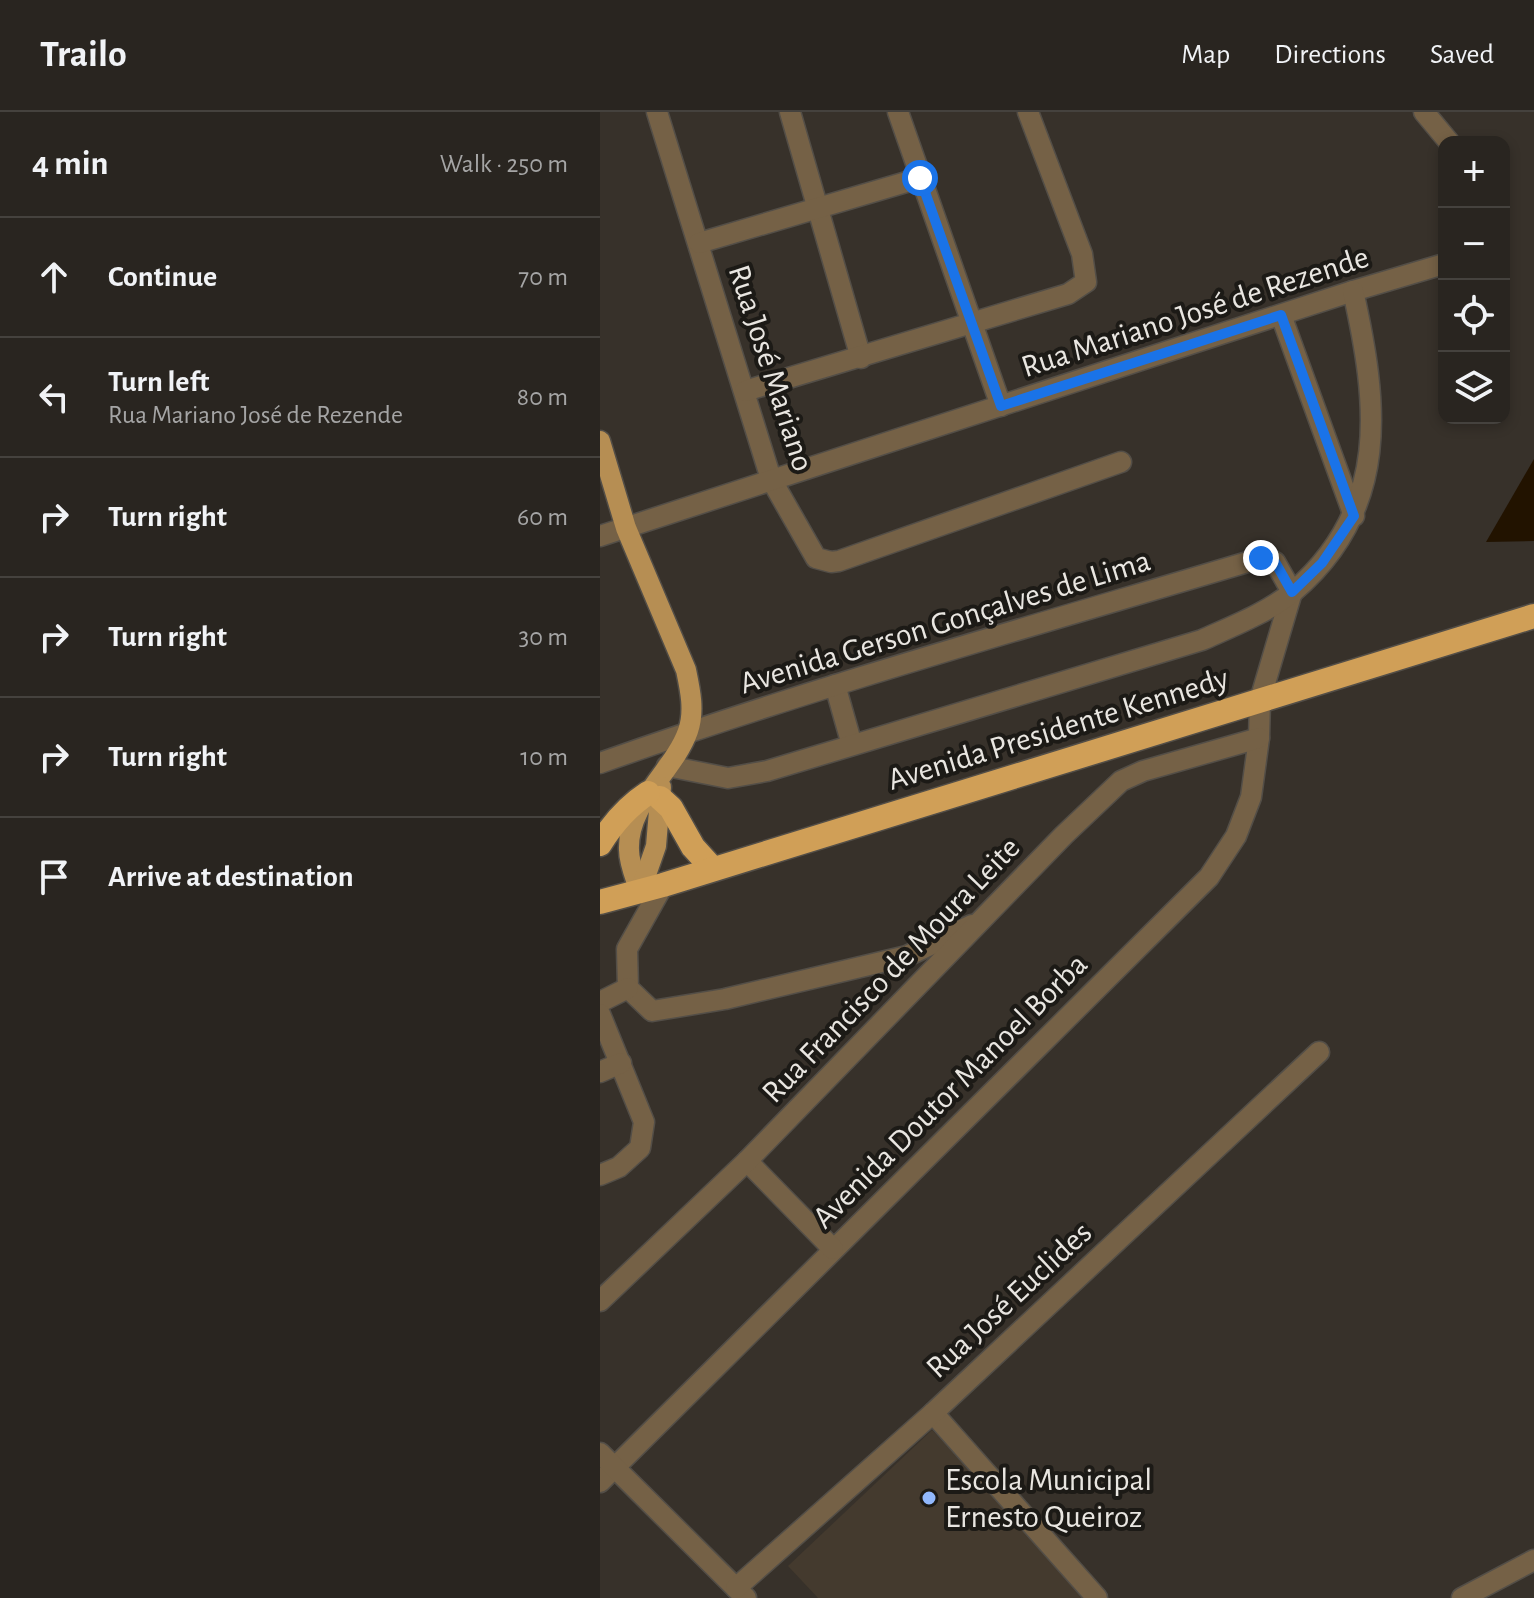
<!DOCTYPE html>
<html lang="en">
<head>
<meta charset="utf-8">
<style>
  body { margin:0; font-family:"Alegreya Sans",sans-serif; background:#35312d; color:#f1f3f6 }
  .controls { position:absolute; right:24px; top:24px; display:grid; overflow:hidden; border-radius:16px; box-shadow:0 4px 12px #0003 }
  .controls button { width:72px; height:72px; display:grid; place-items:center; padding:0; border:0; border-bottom:2px solid #45423e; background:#292520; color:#f1f3f6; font:40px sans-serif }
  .stop { position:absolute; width:24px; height:24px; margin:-18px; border:6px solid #1a73e8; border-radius:50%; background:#fff }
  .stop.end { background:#1a73e8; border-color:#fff; box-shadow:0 2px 8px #0008 }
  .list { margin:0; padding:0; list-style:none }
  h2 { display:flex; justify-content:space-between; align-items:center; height:104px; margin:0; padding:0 32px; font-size:34px }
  h2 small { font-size:26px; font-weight:400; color:#a5a5a5 }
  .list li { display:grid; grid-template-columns:52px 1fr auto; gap:24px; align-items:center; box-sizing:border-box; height:120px; padding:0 32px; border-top:2px solid #45423e }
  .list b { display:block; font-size:30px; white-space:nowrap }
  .list p { margin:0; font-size:26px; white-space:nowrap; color:#a5a5a5 }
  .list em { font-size:26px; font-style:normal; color:#a5a5a5 }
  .icon { flex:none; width:44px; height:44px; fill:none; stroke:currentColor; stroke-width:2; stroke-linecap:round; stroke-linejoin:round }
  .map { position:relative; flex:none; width:934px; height:1486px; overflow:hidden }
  header { display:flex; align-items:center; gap:48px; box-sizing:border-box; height:112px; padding:0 40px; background:#292520; border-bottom:2px solid #45423e }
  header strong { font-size:38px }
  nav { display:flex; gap:44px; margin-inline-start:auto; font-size:28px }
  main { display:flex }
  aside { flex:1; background:#292520 }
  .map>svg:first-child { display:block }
  .built { fill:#443a2e }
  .water { fill:#221300 }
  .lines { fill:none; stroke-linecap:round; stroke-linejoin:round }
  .minor-casing { stroke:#534e47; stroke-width:23 }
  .major-casing { stroke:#534e47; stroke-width:23 }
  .highway-casing { stroke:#534e47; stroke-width:27 }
  .minor { stroke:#756146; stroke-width:20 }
  .major { stroke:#b68e53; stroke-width:20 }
  .highway { stroke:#d09f57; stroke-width:24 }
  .route { stroke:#1a73e8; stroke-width:10 }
  .poi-dot { fill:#91b8fd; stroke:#1c1a16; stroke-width:3 }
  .labels { text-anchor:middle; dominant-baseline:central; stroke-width:8; stroke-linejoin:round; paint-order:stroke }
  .street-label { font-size:32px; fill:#e9e6e1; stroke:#1c1a16 }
  .poi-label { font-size:32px; fill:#e9e6e1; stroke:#1c1a16; text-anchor:start }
</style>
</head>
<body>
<header>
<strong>Trailo</strong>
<nav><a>Map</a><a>Directions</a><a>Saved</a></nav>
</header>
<main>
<aside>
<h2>4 min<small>Walk · 250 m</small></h2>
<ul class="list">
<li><svg class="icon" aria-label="ahead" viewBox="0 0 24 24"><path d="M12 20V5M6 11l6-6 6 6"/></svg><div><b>Continue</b></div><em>70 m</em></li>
<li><svg class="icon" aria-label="left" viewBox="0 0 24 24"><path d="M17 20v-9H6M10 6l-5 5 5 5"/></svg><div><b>Turn left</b><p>Rua Mariano José de Rezende</p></div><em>80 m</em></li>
<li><svg class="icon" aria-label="right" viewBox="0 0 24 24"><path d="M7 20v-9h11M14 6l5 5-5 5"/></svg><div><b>Turn right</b></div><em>60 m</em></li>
<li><svg class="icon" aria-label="right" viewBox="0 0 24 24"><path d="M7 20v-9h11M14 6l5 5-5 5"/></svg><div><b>Turn right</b></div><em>30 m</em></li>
<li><svg class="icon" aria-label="right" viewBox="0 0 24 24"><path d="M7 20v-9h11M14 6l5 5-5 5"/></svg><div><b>Turn right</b></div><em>10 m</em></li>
<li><svg class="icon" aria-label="arrive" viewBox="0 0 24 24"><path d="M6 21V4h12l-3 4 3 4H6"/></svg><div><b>Arrive at destination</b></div></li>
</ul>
</aside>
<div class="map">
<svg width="934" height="1486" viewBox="0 0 934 1486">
  <rect width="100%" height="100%" fill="#37312a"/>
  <path class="built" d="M332,1318L496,1486H218L188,1454Z"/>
  <path class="water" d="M934,347V429L886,430Z"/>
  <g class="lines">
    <g class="minor-casing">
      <g id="minor">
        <path d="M57,0L171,367L216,446L231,450L239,449L521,350"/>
        <path d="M190,0L261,246"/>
        <path d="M298,0L401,294"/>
        <path d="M824,0L849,30"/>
        <path d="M99,131L320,66"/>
        <path d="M681,203L754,404"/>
        <path d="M145,279L468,182L486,170L482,142L428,0"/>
        <path d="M0,424L753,179L844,152"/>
        <path d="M235,573L252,633"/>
        <path d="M0,651C217,574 440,512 661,446L675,450L692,480L660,588L659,626L651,685L636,724L609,765L0,1370"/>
        <path d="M67,654L128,666L167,659L602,528C633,514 667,501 694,479C791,396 778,291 753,179"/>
        <path d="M63,773L27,837L28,876L52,899L125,887L307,844L372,813"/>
        <path d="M0,890L28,876"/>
        <path d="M0,902L44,1010L40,1036L19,1055L0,1063"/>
        <path d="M0,960L21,951"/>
        <path d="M147,1049L233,1137"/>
        <path d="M0,1189L147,1049L464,723L521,669L543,659L659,626"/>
        <path d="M333,1301L497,1486"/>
        <path d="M0,1341L146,1486"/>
        <path d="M136,1476L333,1301L719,940"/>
        <path d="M862,1486L934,1448"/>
      </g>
    </g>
    <g class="major-casing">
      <g id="major">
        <path d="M0,329L26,416L86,558C90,577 95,599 88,619C74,659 27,691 29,738C29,752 36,767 40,780"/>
        <path d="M40,780L56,734L61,675"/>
      </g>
    </g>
    <g class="highway-casing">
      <g id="highway">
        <path d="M60,686L71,696L93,735L113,757"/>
        <path d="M0,732C13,711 28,694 48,681"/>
        <path d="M0,790L63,773L934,504"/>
      </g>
    </g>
    <use href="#minor" class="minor"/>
    <use href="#major" class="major"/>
    <use href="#highway" class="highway"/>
  </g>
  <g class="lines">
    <path class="route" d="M320,66L401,294L681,203L754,404L722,451L692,480L675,450L661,446"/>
  </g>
  <circle class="poi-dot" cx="329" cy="1386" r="8"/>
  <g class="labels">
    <g class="street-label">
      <text transform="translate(595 200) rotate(-18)">Rua Mariano José de Rezende</text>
      <text transform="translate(171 256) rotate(72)">Rua José Mariano</text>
      <text transform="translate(345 510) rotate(-17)">Avenida Gerson Gonçalves de Lima</text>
      <text transform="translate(458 617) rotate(-17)">Avenida Presidente Kennedy</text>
      <text transform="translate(291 858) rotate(-46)">Rua Francisco de Moura Leite</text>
      <text transform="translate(350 979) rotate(-45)">Avenida Doutor Manoel Borba</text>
      <text transform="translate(409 1188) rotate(-43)">Rua José Euclides</text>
    </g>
    <g class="poi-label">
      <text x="345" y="1368">Escola Municipal<tspan x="345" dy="37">Ernesto Queiroz</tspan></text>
    </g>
  </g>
</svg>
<div class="controls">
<button>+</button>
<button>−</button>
<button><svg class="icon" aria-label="locate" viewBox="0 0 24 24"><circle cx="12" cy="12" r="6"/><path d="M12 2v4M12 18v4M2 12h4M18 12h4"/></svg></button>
<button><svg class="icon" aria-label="layers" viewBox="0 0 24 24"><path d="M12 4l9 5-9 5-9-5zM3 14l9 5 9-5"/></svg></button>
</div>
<div class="stop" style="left:320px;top:66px"></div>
<div class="stop end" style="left:661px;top:446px"></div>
</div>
</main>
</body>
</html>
